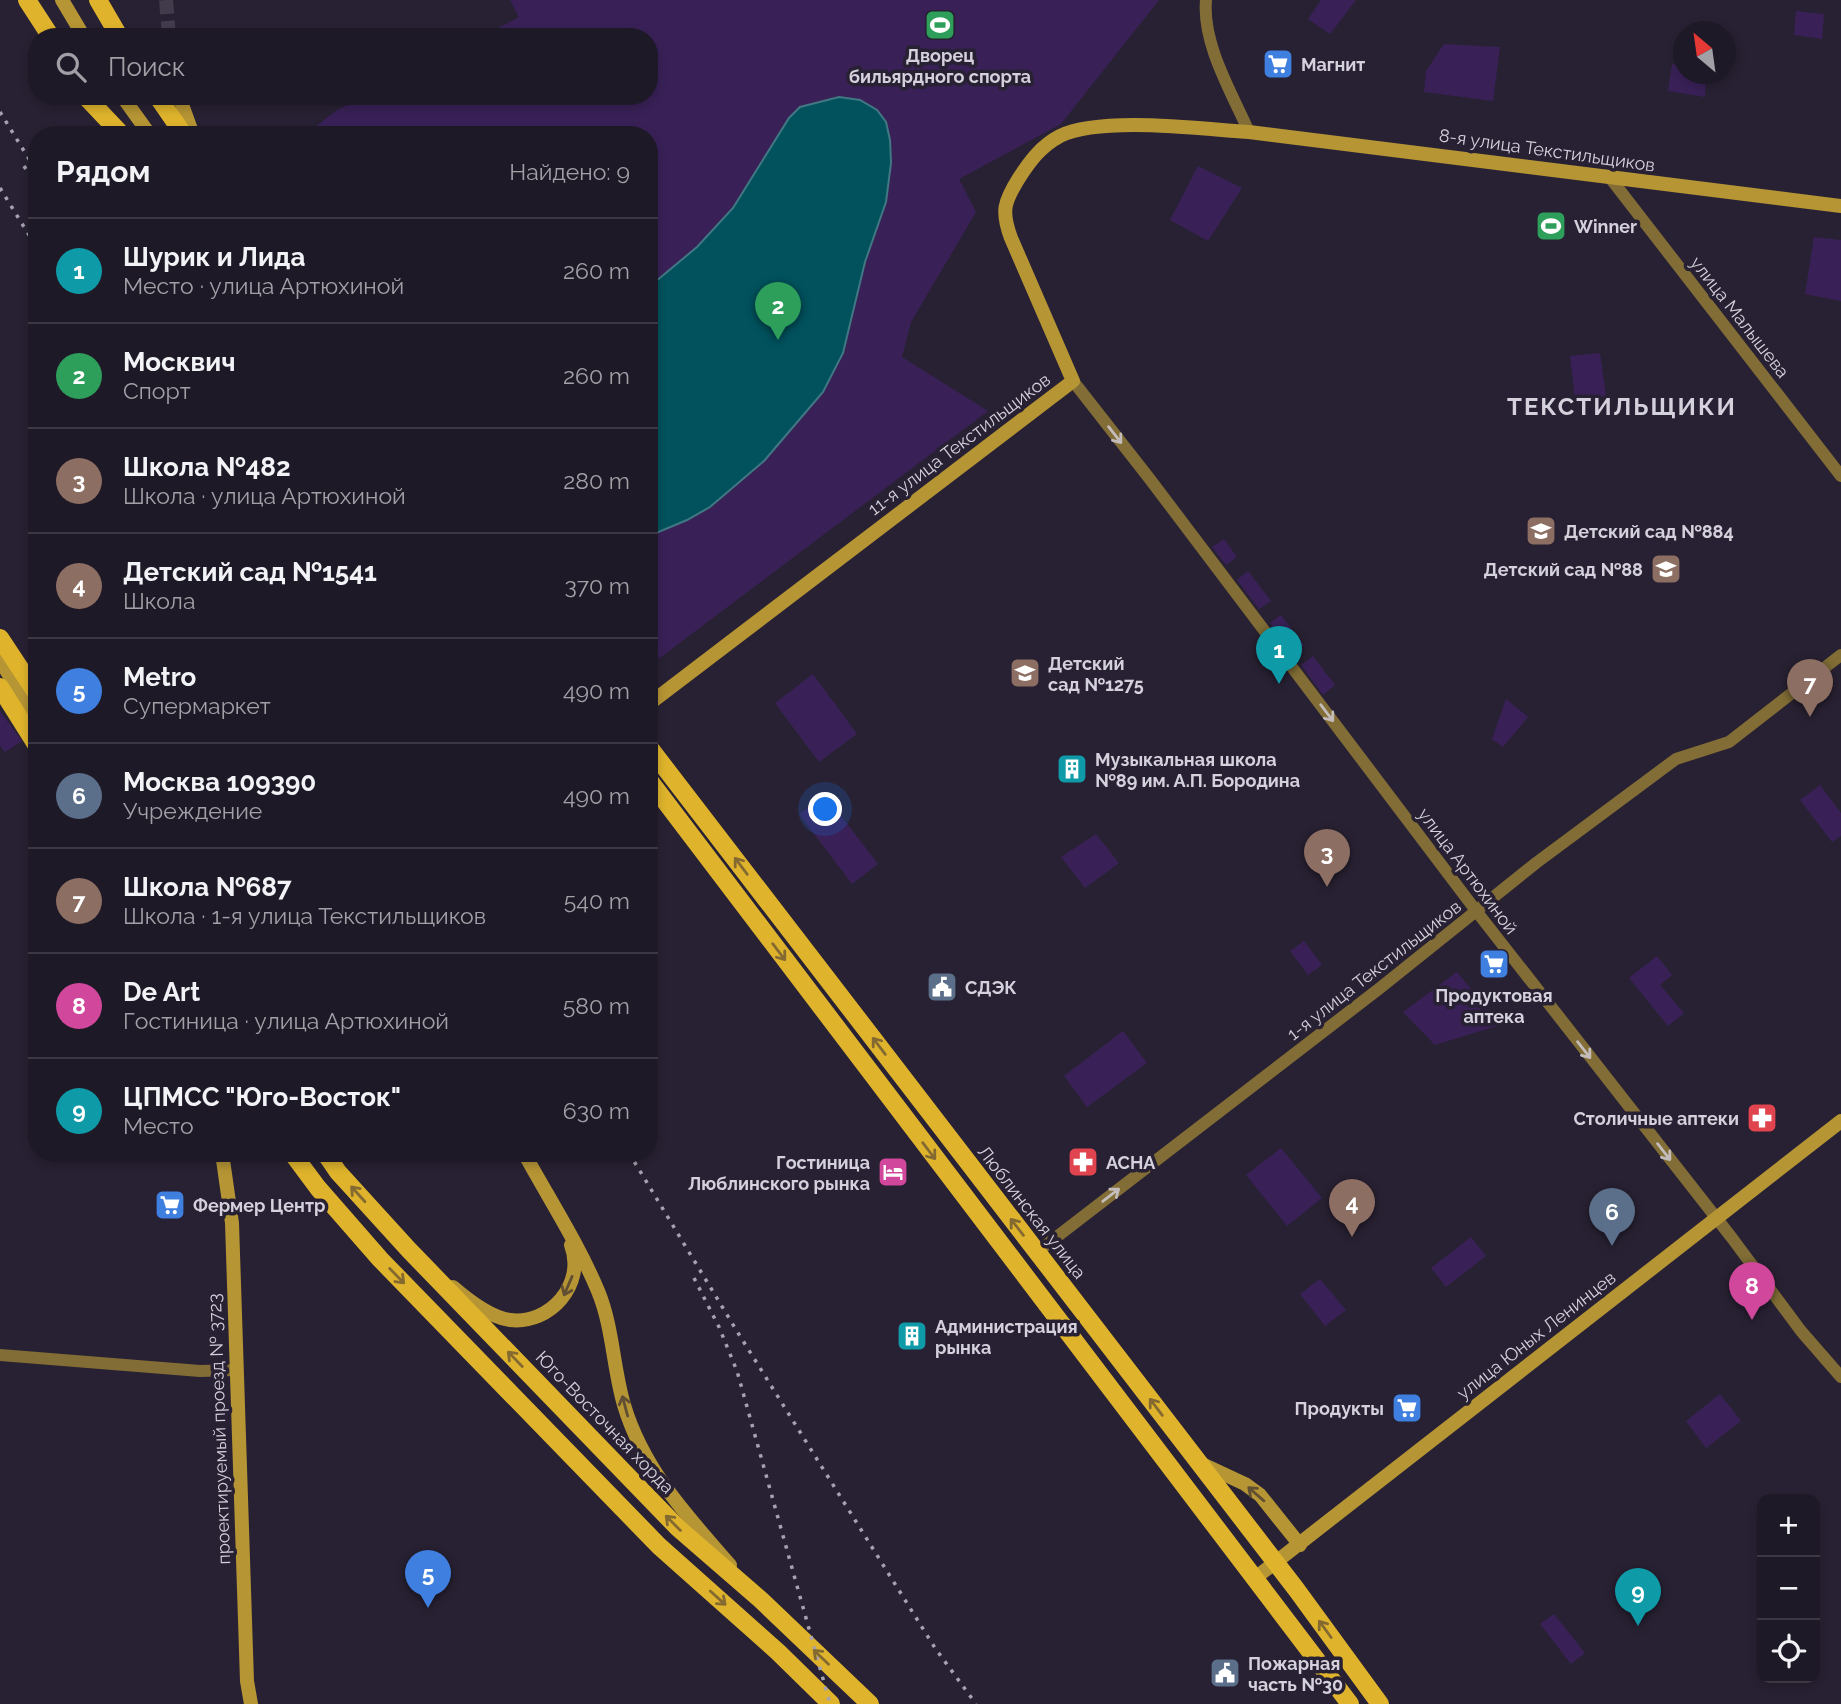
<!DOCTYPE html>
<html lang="ru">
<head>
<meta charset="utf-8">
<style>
  body { margin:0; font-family:Raleway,sans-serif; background:#26222e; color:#f1f3f6 }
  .controls { position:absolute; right:21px; bottom:21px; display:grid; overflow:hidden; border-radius:14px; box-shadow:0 4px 10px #0003 }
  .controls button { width:63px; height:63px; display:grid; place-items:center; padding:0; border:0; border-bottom:2px solid #3c3843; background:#1e1926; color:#f1f3f6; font:35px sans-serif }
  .compass { position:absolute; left:1673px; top:21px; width:63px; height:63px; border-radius:50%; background:#1e1926; box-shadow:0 4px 10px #0003; rotate:331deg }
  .you { position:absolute; left:826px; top:810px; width:24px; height:24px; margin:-18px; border:5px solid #fff; border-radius:50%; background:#1a73e8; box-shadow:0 0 0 10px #1a73e833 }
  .badge { display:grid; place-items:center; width:46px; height:46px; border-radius:50%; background:#b45309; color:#fff; font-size:23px; font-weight:700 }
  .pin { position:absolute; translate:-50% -58px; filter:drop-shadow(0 2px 4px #0008) }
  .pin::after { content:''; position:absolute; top:37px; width:24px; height:21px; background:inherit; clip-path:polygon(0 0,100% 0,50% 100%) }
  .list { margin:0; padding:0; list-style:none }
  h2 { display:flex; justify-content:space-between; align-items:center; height:91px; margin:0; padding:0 28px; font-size:30px }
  h2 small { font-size:23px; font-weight:400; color:#a1a0a7 }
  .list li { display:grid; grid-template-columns:46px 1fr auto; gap:21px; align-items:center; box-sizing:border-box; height:105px; padding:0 28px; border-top:2px solid #3c3843 }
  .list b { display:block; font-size:26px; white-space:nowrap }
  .list p { margin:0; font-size:23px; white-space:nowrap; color:#a1a0a7 }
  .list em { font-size:23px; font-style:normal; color:#a1a0a7 }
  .icon { flex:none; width:38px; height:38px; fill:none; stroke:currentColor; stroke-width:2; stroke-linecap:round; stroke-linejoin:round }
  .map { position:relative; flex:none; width:1841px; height:1704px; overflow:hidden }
  .search { position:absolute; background:#1e1926; box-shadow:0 4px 10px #0003; left:28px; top:28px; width:630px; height:77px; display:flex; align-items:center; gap:18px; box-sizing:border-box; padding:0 24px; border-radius:28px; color:#a1a0a7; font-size:26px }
  .panel { position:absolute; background:#1e1926; box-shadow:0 4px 10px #0003; left:28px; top:126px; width:630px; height:1036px; border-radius:28px }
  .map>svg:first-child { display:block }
  .green { fill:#392157 }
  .water { fill:#01525d; stroke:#407883; stroke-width:2 }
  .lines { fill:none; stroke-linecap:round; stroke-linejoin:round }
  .secondary-tunnel { stroke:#423b4c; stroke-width:14; stroke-dasharray:14 7; stroke-linecap:butt }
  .street { stroke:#816d35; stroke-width:12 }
  .secondary { stroke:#b69534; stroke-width:14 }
  .primary { stroke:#dfb42c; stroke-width:18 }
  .rail { stroke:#a6a2af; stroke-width:3.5; stroke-dasharray:3.5 7; stroke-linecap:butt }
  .oneway { stroke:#c3bcbb }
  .oneway2 { stroke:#846a30 }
  .oneway3 { stroke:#614f33 }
  .labels { text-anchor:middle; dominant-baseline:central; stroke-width:7; stroke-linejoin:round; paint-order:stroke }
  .poi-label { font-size:18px; font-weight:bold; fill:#d4d0dc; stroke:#282133; text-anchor:start }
  .street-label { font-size:18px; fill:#d4d0dc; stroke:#282133 }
  .district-label { font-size:24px; font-weight:bold; letter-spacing:2px; fill:#d4d0dc; stroke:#282133 }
</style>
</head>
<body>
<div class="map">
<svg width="1841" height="1704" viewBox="0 0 1841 1704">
  <rect width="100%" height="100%" fill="#282133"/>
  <g class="green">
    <path d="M510,0H1159L1061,124L959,179L976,212L911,322L902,357L988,411L649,666V135H305L337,110L365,96H649V37H481L519,17Z"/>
    <path d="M1321,0H1356L1330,34L1308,19Z"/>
    <path d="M1796,11L1824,14L1822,39L1794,35Z"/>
    <path d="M1444,44L1500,47L1493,101L1424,92L1426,71Z"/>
    <path d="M1672,64L1683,65L1684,74H1706L1705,97L1668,91Z"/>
    <path d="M1198,166L1242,188L1208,241L1170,220Z"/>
    <path d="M1814,237L1841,240V301L1805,294Z"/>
    <path d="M1600,353L1606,396L1575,399L1570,356Z"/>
    <path d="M1224,539L1237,557L1226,565L1212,547Z"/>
    <path d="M1248,571L1271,601L1259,609L1237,580Z"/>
    <path d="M1281,615L1304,645L1292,654L1270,623Z"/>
    <path d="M1313,656L1335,685L1323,695L1301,665Z"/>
    <path d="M813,674L857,734L819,762L775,703Z"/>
    <path d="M1506,699L1528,717L1503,747L1492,739Z"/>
    <path d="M0,711L22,741L5,752L0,746Z"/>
    <path d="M1820,785L1841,813V836L1832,842L1800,800Z"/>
    <path d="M825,795L878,864L852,884L799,814Z"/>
    <path d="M1096,834L1119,863L1085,888L1061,857Z"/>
    <path d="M1304,941L1322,965L1308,975L1290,951Z"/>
    <path d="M1657,956L1672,975L1660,985L1684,1013L1668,1026L1629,978Z"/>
    <path d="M1457,972L1500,1025L1435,1045L1403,1012Z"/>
    <path d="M1123,1031L1147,1063L1087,1107L1064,1076Z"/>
    <path d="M1281,1148L1322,1198L1287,1226L1246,1175Z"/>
    <path d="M1471,1237L1486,1256L1446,1287L1431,1268Z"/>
    <path d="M1320,1279L1346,1310L1325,1326L1300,1294Z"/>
    <path d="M1720,1394L1741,1421L1706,1448L1686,1421Z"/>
    <path d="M1554,1614L1585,1653L1571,1664L1540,1624Z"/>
  </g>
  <path class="water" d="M839,97L860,100L877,110L886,122L890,140L891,163L886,202L865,262L843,353L823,392L764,461L710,507L687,520L649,536V287L697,247L733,208L789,118L800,107Z"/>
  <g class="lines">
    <path class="secondary-tunnel" d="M166,0L169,37"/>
    <g class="street">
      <path d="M1206,0C1202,44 1232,93 1249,132"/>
      <path d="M1611,179L1841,476"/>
      <path d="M1073,381L1149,478L1477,912L1732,1238L1801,1331L1841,1377"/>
      <path d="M1037,1252L1380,988L1536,863L1676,759L1729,742L1841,655"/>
      <path d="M0,1355L200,1371L235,1370"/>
    </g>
    <g class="secondary">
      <path d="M62,0L84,37"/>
      <path d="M122,96L150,135"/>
      <path d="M179,96L193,135"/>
      <path d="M0,660L37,721"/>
      <path d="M649,704L1073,381L1011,238C1001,211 1004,202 1019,178C1030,161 1041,146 1060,136C1101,116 1202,129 1249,132L1841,206"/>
      <path d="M222,1153L232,1223L247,1681L251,1704"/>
      <path d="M524,1153C548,1197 579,1245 598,1291C613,1327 613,1368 624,1405C643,1469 687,1516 730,1565"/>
      <path d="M453,1287C468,1300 489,1317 510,1320C550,1325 586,1284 571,1245"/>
      <path d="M1200,1463L1245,1484L1260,1495L1300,1545"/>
      <path d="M1254,1579L1841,1121"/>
    </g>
    <g class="primary">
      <path d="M27,0L51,37"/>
      <path d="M98,0L119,36"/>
      <path d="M157,96L184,135"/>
      <path d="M88,99L122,135"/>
      <path d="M0,638L37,694"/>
      <path d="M0,687L37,746"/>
      <path d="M649,747L1296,1589L1380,1704"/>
      <path d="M649,780L1350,1704"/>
      <path d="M292,1153L318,1188L380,1259L659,1546L778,1652L831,1704"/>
      <path d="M325,1153L338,1172L409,1250L678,1528L761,1600L870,1704"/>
    </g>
    <g class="rail">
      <path d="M0,112L37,172"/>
      <path d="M24,166L37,187"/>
      <path d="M0,188L37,248"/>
      <path d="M629,1153L735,1328L935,1648L976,1704"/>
      <path d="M694,1278L719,1327L737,1371L830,1704"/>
    </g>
  </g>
  <defs><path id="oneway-shaft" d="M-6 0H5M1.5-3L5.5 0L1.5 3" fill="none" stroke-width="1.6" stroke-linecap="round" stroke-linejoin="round" transform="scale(1.75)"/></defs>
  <g class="oneway">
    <use href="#oneway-shaft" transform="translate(1115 435) rotate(52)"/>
    <use href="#oneway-shaft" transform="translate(1327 713) rotate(53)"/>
    <use href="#oneway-shaft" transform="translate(1584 1050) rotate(52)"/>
    <use href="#oneway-shaft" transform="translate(1664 1152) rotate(52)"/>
    <use href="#oneway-shaft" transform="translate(1111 1195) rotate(-38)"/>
  </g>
  <g class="oneway2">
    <use href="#oneway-shaft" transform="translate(741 866) rotate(-127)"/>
    <use href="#oneway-shaft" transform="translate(779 952) rotate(53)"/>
    <use href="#oneway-shaft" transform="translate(879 1046) rotate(-127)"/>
    <use href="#oneway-shaft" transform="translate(929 1151) rotate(53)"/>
    <use href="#oneway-shaft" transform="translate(358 1194) rotate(-132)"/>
    <use href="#oneway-shaft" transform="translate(1017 1227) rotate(-128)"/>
    <use href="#oneway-shaft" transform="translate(397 1276) rotate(46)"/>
    <use href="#oneway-shaft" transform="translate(515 1359) rotate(-134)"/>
    <use href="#oneway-shaft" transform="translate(1156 1407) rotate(-127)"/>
    <use href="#oneway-shaft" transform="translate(673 1523) rotate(-135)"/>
    <use href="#oneway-shaft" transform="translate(718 1598) rotate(42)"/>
    <use href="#oneway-shaft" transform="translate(1325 1629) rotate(-126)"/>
    <use href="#oneway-shaft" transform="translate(821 1657) rotate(-136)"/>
  </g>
  <g class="oneway3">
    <use href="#oneway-shaft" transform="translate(568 1286) rotate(113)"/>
    <use href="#oneway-shaft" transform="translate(625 1406) rotate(-105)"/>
    <use href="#oneway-shaft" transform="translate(1256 1494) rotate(-139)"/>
  </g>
  <defs>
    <g id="stadium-square" transform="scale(1.575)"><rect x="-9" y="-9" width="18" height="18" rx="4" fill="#2e9e5b" stroke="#282133"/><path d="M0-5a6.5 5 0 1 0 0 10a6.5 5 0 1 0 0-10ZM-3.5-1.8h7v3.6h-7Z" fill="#fff"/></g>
    <g id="supermarket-square" transform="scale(1.575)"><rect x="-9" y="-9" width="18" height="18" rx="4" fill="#3f7fe0" stroke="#282133"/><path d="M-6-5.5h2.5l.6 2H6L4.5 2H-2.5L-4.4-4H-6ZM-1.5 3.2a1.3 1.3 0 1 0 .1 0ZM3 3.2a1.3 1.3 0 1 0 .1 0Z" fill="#fff"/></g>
    <g id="school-square" transform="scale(1.575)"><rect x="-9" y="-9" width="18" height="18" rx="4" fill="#8d6e63" stroke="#282133"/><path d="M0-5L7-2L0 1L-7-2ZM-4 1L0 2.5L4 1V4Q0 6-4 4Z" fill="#fff"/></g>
    <g id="building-square" transform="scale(1.575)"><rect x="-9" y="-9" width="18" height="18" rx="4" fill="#0f9aa8" stroke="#282133"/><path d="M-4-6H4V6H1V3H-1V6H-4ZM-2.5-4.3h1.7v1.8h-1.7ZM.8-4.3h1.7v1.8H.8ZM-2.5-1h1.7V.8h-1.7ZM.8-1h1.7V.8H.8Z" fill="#fff"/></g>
    <g id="civic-square" transform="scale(1.575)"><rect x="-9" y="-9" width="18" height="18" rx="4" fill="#5c6f8a" stroke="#282133"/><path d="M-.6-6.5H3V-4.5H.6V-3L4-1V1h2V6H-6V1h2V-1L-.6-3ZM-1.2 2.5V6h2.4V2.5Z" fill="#fff"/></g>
    <g id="pharmacy-square" transform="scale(1.575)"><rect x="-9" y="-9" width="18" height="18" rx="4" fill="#e0444e" stroke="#282133"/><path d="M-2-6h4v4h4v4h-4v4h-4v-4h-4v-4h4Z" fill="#fff"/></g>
    <g id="hotel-square" transform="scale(1.575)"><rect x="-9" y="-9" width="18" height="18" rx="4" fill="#d1479c" stroke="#282133"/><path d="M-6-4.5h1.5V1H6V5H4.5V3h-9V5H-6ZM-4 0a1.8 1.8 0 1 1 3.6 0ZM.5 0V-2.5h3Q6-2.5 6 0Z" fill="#fff"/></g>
  </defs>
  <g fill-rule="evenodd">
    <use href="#stadium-square" x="940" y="25"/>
    <use href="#supermarket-square" x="1278" y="64"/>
    <use href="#stadium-square" x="1551" y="226"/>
    <use href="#school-square" x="1541" y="531"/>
    <use href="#school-square" x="1666" y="569"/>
    <use href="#school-square" x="1025" y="673"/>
    <use href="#building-square" x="1072" y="769"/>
    <use href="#supermarket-square" x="1494" y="964"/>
    <use href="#civic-square" x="942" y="987"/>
    <use href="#pharmacy-square" x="1762" y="1118"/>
    <use href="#pharmacy-square" x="1083" y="1162"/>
    <use href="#hotel-square" x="893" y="1172"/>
    <use href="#supermarket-square" x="170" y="1205"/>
    <use href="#building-square" x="912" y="1336"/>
    <use href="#supermarket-square" x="1407" y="1408"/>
    <use href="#civic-square" x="1225" y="1673"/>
  </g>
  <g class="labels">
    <g class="poi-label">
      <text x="940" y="55" text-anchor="middle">Дворец<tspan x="940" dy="21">бильярдного спорта</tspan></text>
      <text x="1301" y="64">Магнит</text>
      <text x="1574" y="226">Winner</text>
      <text x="1564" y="531">Детский сад №884</text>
      <text x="1643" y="569" text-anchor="end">Детский сад №88</text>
      <text x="1048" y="663">Детский<tspan x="1048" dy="21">сад №1275</tspan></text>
      <text x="1095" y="759">Музыкальная школа<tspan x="1095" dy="21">№89 им. А.П. Бородина</tspan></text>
      <text x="965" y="987">СДЭК</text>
      <text x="1494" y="995" text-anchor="middle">Продуктовая<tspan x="1494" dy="21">аптека</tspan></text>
      <text x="1739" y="1118" text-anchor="end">Столичные аптеки</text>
      <text x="870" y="1162" text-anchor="end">Гостиница<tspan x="870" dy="21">Люблинского рынка</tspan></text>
      <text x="1106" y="1162">АСНА</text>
      <text x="193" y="1205">Фермер Центр</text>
      <text x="935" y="1326">Администрация<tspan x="935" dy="21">рынка</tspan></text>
      <text x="1384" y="1408" text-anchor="end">Продукты</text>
      <text x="1248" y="1663">Пожарная<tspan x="1248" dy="21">часть №30</tspan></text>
    </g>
    <g class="street-label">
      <text transform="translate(1547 150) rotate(8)">8-я улица Текстильщиков</text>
      <text transform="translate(1740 317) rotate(52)">улица Малышева</text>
      <text transform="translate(959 444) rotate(-37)">11-я улица Текстильщиков</text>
      <text transform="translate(1468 871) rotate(53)">улица Артюхиной</text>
      <text transform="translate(1374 970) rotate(-38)">1-я улица Текстильщиков</text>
      <text transform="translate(1032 1212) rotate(52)">Люблинская улица</text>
      <text transform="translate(1536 1335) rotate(-38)">улица Юных Ленинцев</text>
      <text transform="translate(605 1422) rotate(46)">Юго-Восточная хорда</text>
      <text transform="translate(219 1429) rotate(-92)">проектируемый проезд № 3723</text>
    </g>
    <g class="district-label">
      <text x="1622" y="406">ТЕКСТИЛЬЩИКИ</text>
    </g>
  </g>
</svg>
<div class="controls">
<button>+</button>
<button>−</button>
<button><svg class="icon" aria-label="locate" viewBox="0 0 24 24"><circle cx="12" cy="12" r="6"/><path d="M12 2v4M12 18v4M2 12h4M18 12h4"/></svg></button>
</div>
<svg class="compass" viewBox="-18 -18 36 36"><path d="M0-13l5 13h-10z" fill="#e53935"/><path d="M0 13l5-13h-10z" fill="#a1a0a7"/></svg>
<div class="you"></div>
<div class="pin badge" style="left:1279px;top:684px;background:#0f9aa8">1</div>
<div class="pin badge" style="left:778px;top:340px;background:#2e9e5b">2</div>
<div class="pin badge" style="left:1327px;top:887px;background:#8d6e63">3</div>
<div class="pin badge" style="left:1352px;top:1237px;background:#8d6e63">4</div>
<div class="pin badge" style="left:428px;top:1608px;background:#3f7fe0">5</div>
<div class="pin badge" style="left:1612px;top:1246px;background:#5c6f8a">6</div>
<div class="pin badge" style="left:1810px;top:717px;background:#8d6e63">7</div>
<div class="pin badge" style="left:1752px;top:1320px;background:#d1479c">8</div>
<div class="pin badge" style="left:1638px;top:1626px;background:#0f9aa8">9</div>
<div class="search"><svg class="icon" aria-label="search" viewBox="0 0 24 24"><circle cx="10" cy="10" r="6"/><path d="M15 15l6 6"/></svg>Поиск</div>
<section class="panel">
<h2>Рядом<small>Найдено: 9</small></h2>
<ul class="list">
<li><span class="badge" style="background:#0f9aa8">1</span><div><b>Шурик и Лида</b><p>Место · улица Артюхиной</p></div><em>260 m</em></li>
<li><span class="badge" style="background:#2e9e5b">2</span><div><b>Москвич</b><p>Спорт</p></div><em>260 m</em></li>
<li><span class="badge" style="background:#8d6e63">3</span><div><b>Школа №482</b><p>Школа · улица Артюхиной</p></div><em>280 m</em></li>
<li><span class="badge" style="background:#8d6e63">4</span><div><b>Детский сад №1541</b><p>Школа</p></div><em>370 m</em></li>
<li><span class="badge" style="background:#3f7fe0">5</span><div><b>Metro</b><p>Супермаркет</p></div><em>490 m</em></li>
<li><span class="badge" style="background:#5c6f8a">6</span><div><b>Москва 109390</b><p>Учреждение</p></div><em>490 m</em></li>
<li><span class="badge" style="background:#8d6e63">7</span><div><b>Школа №687</b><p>Школа · 1-я улица Текстильщиков</p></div><em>540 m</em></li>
<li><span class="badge" style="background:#d1479c">8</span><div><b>De Art</b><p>Гостиница · улица Артюхиной</p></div><em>580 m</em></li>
<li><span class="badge" style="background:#0f9aa8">9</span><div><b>ЦПМСС &quot;Юго-Восток&quot;</b><p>Место</p></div><em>630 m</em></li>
</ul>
</section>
</div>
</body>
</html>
